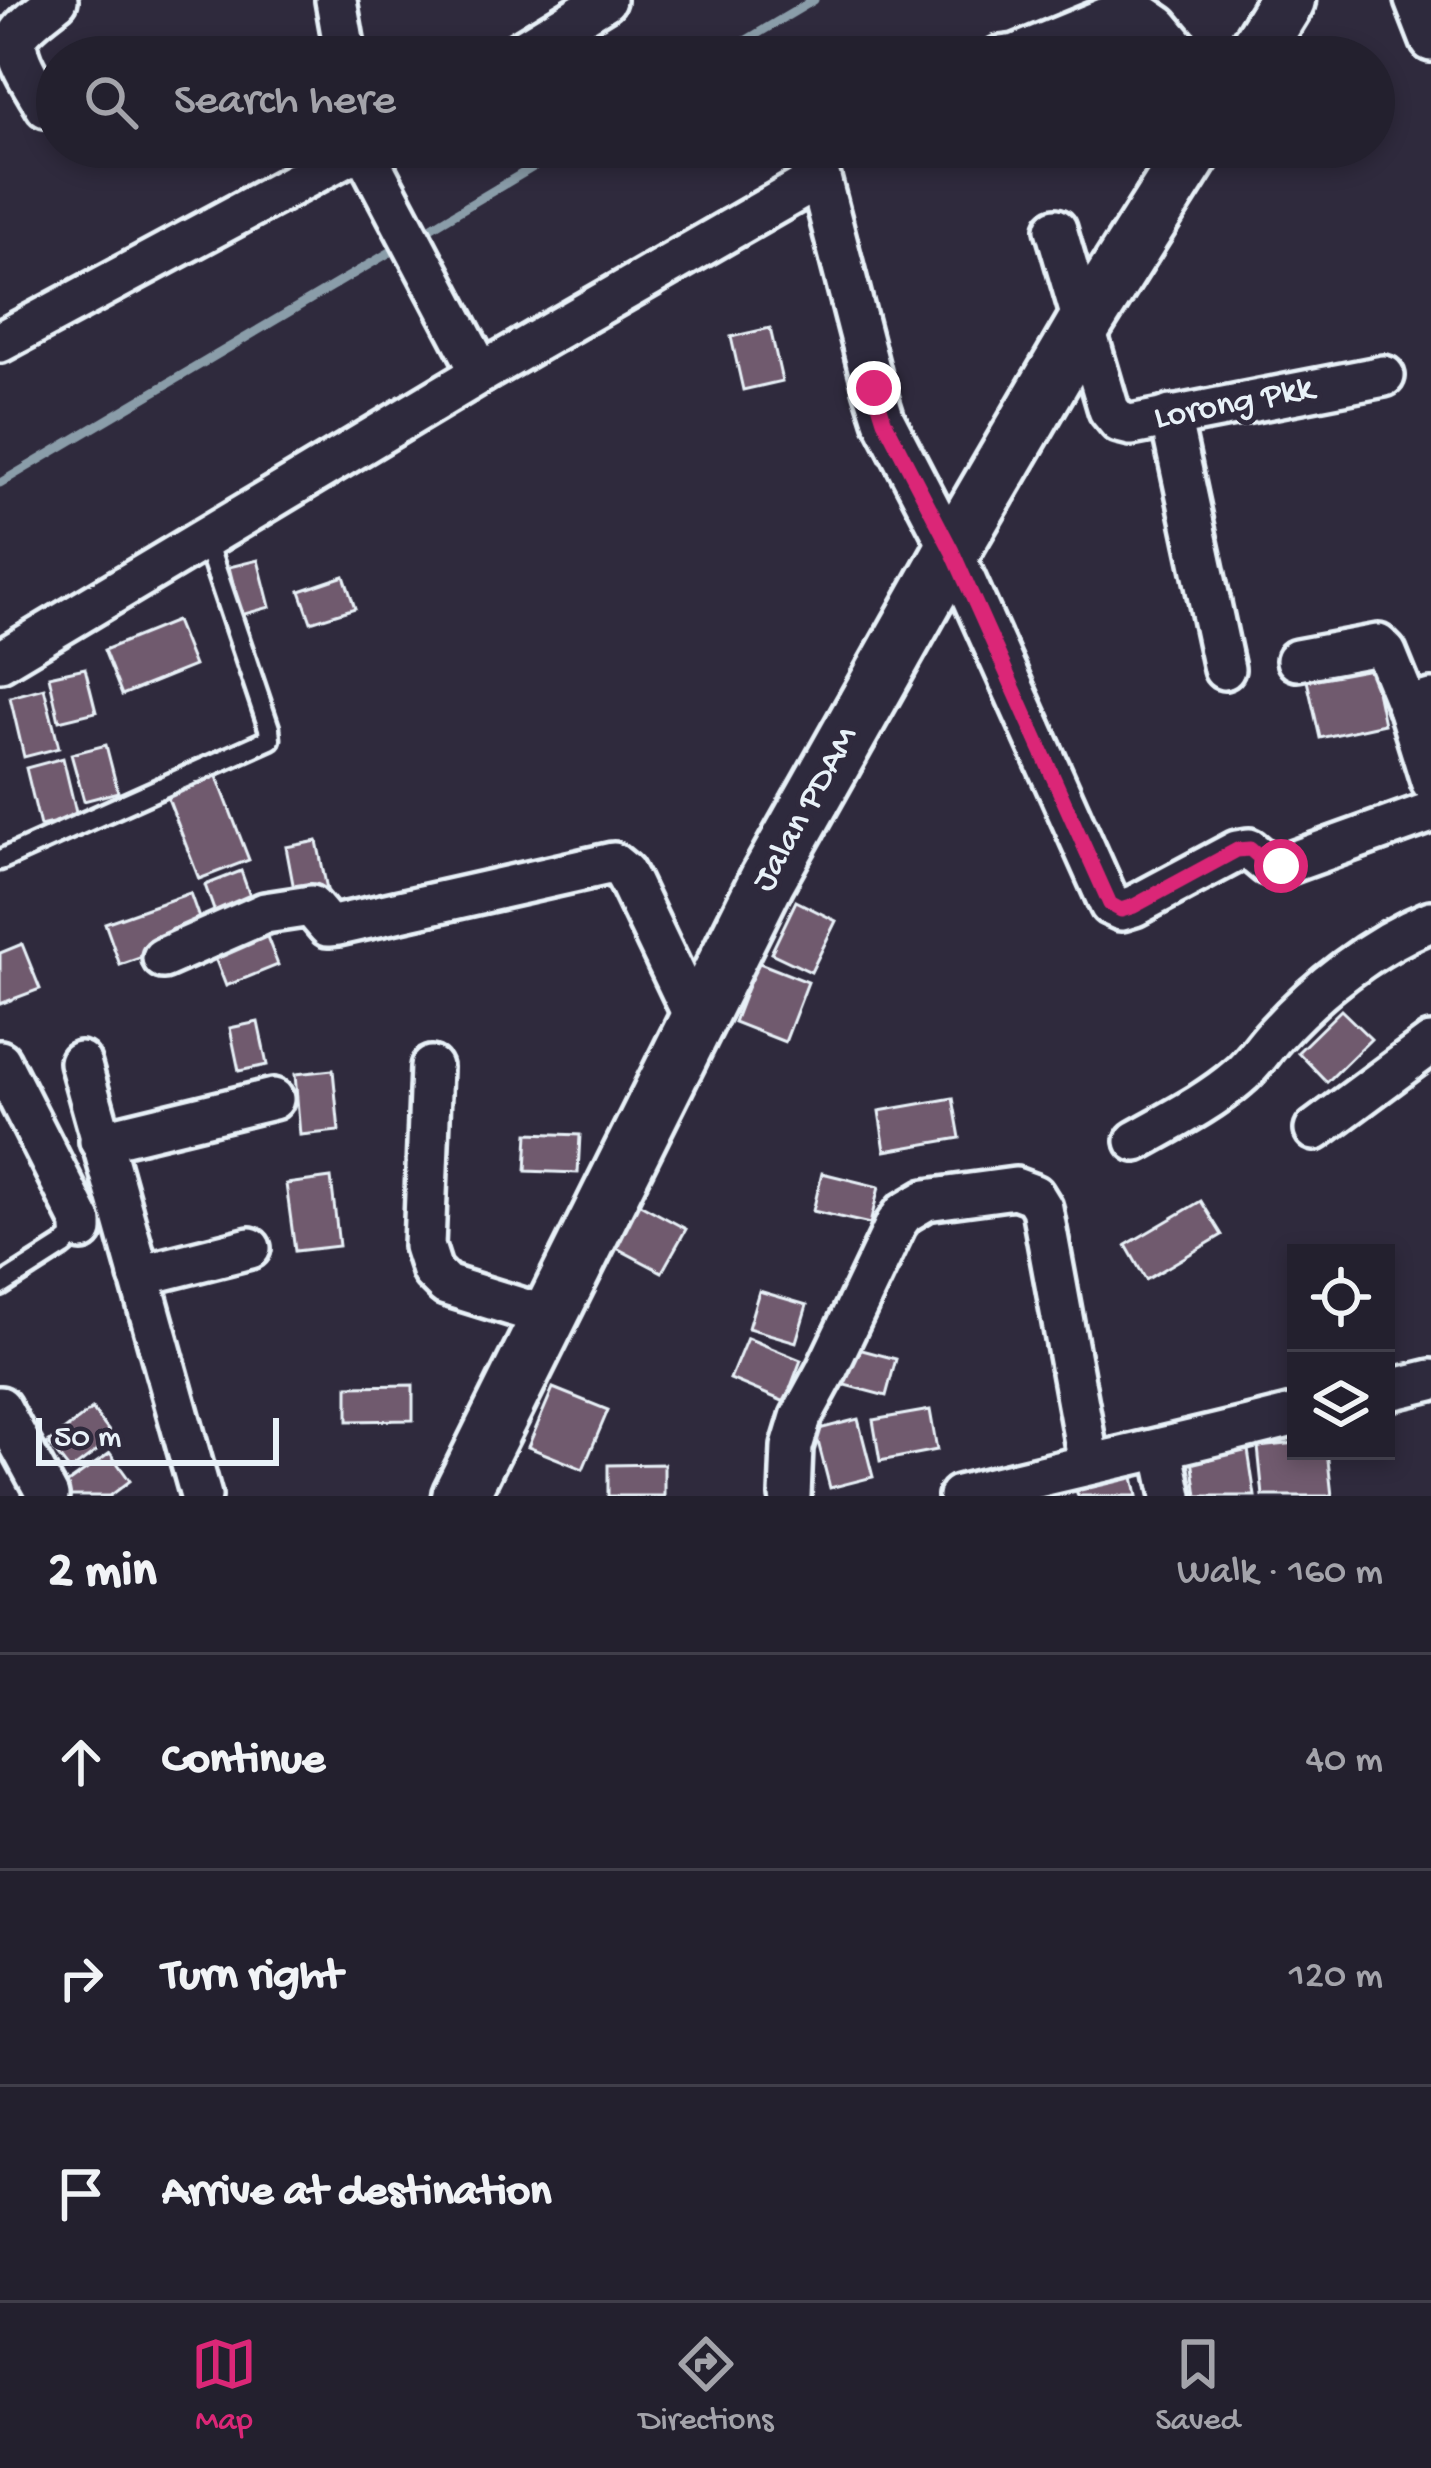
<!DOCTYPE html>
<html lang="en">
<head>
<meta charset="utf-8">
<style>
  body { margin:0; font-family:"Gochi Hand",sans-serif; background:#2b2836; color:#f1f3f6 }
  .controls { position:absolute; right:36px; bottom:36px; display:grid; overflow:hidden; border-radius:0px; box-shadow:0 6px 18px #0003 }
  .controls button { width:108px; height:108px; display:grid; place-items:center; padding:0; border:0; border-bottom:3px solid #403e4a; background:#23202e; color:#f1f3f6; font:60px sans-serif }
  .scale { position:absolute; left:36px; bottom:30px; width:243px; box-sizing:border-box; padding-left:12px; border:6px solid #e8f1f8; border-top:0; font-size:33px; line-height:42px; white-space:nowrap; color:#e8f1f8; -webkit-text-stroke:9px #2f2a3d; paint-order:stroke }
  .stop { position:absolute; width:36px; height:36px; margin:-27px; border:9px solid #db2777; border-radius:50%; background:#fff }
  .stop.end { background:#db2777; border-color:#fff; box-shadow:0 3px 12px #0008 }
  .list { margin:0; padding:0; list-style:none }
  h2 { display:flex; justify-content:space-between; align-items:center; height:156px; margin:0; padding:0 48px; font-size:51px }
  h2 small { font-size:39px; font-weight:400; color:#a3a3aa }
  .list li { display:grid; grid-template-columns:78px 1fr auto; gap:36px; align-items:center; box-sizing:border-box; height:216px; padding:0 48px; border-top:3px solid #403e4a }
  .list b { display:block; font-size:45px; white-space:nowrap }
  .list em { font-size:39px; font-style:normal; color:#a3a3aa }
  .icon { flex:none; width:66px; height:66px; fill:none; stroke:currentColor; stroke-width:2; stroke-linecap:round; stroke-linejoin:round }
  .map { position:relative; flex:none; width:1431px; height:1496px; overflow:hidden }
  .search { position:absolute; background:#23202e; box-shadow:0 6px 18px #0003; left:36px; right:36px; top:36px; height:132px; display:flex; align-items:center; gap:30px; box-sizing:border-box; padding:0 42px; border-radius:66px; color:#a3a3aa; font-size:45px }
  .sheet { height:804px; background:#23202e }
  nav { display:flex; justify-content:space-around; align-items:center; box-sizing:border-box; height:168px; border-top:3px solid #403e4a; background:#23202e; font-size:33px; color:#a3a3aa }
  nav a { display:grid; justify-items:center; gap:6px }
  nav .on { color:#db2777 }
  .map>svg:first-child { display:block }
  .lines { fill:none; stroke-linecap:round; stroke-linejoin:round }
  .stream { stroke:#8a9da9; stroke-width:9 }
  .building { fill:#705a6e; stroke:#e8f1f8; stroke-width:3 }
  .lane-casing { stroke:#e8f1f8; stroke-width:27 }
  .street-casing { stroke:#e8f1f8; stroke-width:48 }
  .secondary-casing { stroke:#e8f1f8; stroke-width:63 }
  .lane { stroke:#2f2a3d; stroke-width:18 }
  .street { stroke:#2f2a3d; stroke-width:39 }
  .secondary { stroke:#2f2a3d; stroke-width:54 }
  .route { stroke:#db2777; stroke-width:15 }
  .labels { text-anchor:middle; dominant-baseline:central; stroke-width:10; stroke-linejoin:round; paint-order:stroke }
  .street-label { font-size:36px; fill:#e8f1f8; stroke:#2f2a3d }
</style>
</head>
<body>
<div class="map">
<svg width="1431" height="1496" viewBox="0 0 1431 1496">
  <rect width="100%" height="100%" fill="#2f2a3d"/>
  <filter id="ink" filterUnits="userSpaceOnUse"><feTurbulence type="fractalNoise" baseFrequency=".00833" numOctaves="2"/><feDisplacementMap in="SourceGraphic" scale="24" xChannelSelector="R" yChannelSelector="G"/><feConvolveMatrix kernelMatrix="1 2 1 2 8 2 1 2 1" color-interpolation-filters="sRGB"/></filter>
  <g filter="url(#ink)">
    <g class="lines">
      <g class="stream">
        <path d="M718,57L814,0"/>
        <path d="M422,233L567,147"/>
        <path d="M0,483L402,245"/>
      </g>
    </g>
    <g class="building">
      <path d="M770,328L782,381L743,390L731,337Z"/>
      <path d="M258,560L270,607L241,615L229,567Z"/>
      <path d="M344,576L355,608L311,622L300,591Z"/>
      <path d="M176,621L194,666L122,695L104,650Z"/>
      <path d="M1371,662L1384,724L1320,738L1306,676Z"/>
      <path d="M85,668L96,712L59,721L49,676Z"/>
      <path d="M44,688L59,748L24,757L10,697Z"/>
      <path d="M106,745L118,792L84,801L71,754Z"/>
      <path d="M63,758L77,817L40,826L26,768Z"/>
      <path d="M216,774L249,860L199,879L166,793Z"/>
      <path d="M317,841L329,899L297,905L286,847Z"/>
      <path d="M241,871L251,899L215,913L205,885Z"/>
      <path d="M190,893L205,935L120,965L105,923Z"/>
      <path d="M796,901L836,921L811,972L771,953Z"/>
      <path d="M262,924L278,965L226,986L210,945Z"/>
      <path d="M22,944L40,989L0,1004V953Z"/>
      <path d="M757,962L808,982L785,1042L734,1022Z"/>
      <path d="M1341,1010L1371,1039L1327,1082L1298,1052Z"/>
      <path d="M258,1022L267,1065L239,1071L230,1028Z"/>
      <path d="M333,1070L339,1131L300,1135L295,1074Z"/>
      <path d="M953,1098L960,1138L885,1151L879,1111Z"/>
      <path d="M528,1133L580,1135L578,1173L526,1171Z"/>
      <path d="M822,1173L879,1187L870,1224L813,1211Z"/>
      <path d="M331,1178L339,1246L295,1251L286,1184Z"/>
      <path d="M1201,1201L1222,1235L1146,1280L1126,1245Z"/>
      <path d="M636,1202L686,1229L662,1272L613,1246Z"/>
      <path d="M759,1291L807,1305L796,1342L748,1328Z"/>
      <path d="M747,1338L801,1360L785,1402L730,1379Z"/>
      <path d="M847,1346L896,1359L886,1396L837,1383Z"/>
      <path d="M413,1385V1420L348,1421V1386Z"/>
      <path d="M553,1388L608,1410L583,1469L528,1447Z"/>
      <path d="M92,1409L114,1438L70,1471L48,1443Z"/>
      <path d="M930,1410L937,1450L880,1461L873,1420Z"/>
      <path d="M858,1419L873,1477L830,1488L815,1430Z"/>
      <path d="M1296,1443V1451H1327L1332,1496H1263L1258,1447Z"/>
      <path d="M1248,1450L1255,1496H1197L1192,1459Z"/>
      <path d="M110,1453L130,1481L110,1496H68L62,1487Z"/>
      <path d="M664,1464V1496H608V1465Z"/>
      <path d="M1133,1477L1137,1496H1078L1076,1490Z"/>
    </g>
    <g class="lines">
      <g class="lane-casing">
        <g id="lane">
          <path d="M0,860L270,739L269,728L205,538"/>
          <path d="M0,1286L63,1246L82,1230"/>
        </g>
      </g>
      <g class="street-casing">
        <g id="street">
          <path d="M336,0L346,57"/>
          <path d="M1415,0L1431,41"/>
          <path d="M512,57L605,0"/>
          <path d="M1000,57L1016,55L1106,18L1140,13L1159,26L1185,57"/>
          <path d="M46,107C37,90 8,52 19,34C28,21 45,10 57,0"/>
          <path d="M362,147L481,373"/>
          <path d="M1056,229L1109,410L1119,422L1131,425L1384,376"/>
          <path d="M0,342L363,147"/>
          <path d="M1170,416L1224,669"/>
          <path d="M1297,660L1378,645L1386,653L1408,707"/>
          <path d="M0,661L481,373L820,178L874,388L884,420L952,551L1110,905L1121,910L1134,906L1237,851L1249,849L1267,864L1281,866L1431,812"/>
          <path d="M1431,700L1408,707L1431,781"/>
          <path d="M163,958L265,913L311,906L328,926L338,925L613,863L624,872L630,883L696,1021"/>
          <path d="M0,1061L82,1223V1230"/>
          <path d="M80,1062L201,1496"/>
          <path d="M431,1067L424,1246L432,1271L446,1285L549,1317"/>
          <path d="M1315,1130L1431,1044"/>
          <path d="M100,1141L273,1099"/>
          <path d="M1136,1141C1171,1121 1208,1103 1238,1077C1253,1065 1262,1049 1275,1035C1318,988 1372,945 1431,921"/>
          <path d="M139,1276L250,1248"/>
          <path d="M1386,1391L1431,1380"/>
          <path d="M0,1407L48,1496"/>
          <path d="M1162,1449L1172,1496"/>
          <path d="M790,1496L792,1447L801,1417L826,1371L896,1224L904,1213L926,1200L1015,1188L1034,1195L1042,1208L1089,1464"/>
          <path d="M959,1496C1071,1468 1184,1444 1296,1415"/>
        </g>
      </g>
      <g class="secondary-casing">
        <g id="secondary">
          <path d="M1252,57L1287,0"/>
          <path d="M460,1496L767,880L952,551L1085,323L1196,147"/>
        </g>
      </g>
      <use href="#lane" class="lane"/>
      <use href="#street" class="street"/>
      <use href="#secondary" class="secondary"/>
    </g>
  </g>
  <g class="lines" filter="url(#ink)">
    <path class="route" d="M874,388L884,420L952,551L1110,904L1121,910L1134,906L1237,850L1250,849L1267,864L1281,866"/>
  </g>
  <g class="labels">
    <g class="street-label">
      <text transform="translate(1234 405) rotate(-11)">Lorong Pkk</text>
      <text transform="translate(807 810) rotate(-61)">Jalan PDAM</text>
    </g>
  </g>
</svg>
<div class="controls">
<button><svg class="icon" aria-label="locate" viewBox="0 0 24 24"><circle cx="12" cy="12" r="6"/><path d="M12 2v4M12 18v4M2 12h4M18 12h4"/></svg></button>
<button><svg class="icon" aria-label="layers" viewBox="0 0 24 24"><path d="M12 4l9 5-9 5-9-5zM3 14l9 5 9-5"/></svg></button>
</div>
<div class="scale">50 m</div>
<div class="stop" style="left:1281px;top:866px"></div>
<div class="stop end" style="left:874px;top:388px"></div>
<div class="search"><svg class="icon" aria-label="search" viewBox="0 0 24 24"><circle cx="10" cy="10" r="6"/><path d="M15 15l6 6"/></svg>Search here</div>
</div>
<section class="sheet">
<h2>2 min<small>Walk · 160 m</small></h2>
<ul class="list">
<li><svg class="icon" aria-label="ahead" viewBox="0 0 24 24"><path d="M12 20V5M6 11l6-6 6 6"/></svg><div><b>Continue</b></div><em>40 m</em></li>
<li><svg class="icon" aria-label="right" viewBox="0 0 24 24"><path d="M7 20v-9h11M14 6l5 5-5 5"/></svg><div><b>Turn right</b></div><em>120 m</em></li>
<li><svg class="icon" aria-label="arrive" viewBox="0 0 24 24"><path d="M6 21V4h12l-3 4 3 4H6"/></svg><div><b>Arrive at destination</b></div></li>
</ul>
</section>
<nav>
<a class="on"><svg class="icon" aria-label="map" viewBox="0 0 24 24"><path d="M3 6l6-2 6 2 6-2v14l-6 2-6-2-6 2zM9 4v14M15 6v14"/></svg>Map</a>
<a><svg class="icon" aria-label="directions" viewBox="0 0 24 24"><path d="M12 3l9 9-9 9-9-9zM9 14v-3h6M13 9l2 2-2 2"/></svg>Directions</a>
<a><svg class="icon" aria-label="saved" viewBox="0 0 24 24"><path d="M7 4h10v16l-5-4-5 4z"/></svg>Saved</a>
</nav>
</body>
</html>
